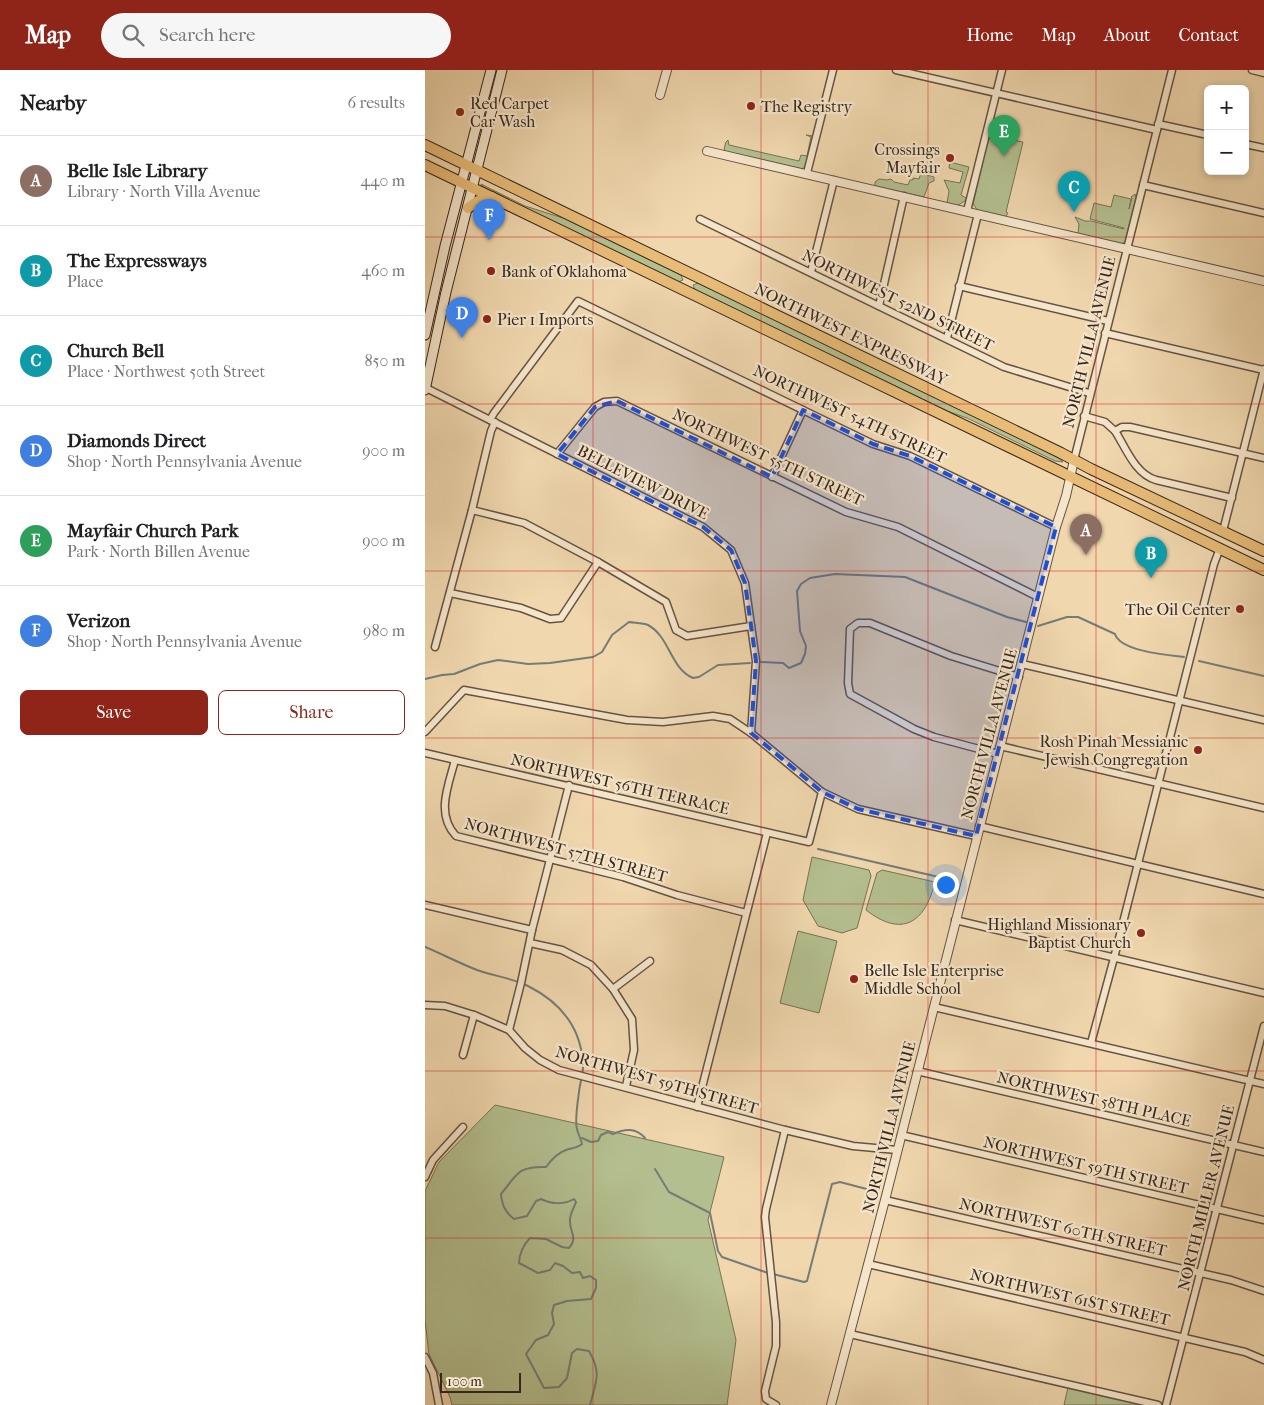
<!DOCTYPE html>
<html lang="en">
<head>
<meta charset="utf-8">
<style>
  body { margin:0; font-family:"IM FELL French Canon",serif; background:#f6f6f6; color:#202124 }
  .controls { position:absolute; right:15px; top:15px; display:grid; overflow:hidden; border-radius:8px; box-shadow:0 2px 8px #0003 }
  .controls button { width:45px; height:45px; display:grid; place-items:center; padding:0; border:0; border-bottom:1px solid #e0e0e0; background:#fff; color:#202124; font:25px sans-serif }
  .scale { position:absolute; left:15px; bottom:12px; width:81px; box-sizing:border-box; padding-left:5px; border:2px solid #37271e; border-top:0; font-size:14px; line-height:18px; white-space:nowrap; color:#37271e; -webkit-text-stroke:4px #f5e5ca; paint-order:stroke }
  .you { position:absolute; left:520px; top:814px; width:18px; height:18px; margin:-12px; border:4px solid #fff; border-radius:50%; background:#1a73e8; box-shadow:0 0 0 8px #1a73e833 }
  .badge { display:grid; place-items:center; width:32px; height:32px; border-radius:50%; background:#8f2418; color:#fff; font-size:16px; font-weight:700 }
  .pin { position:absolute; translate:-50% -41px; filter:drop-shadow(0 1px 2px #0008) }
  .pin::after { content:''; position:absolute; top:26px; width:18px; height:15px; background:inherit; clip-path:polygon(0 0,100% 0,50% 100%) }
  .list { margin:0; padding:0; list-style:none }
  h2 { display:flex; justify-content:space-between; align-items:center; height:65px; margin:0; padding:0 20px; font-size:21px }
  h2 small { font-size:16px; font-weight:400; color:#757577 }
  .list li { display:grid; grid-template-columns:32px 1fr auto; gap:15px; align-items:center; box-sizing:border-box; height:90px; padding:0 20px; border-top:1px solid #e0e0e0 }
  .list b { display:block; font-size:19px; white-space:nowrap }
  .list p { margin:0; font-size:16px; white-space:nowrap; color:#757577 }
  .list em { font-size:16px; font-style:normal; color:#757577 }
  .actions { display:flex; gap:10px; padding:15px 20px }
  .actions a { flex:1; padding:11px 0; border:1px solid #8f2418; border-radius:8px; text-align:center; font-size:18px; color:#8f2418 }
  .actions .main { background:#8f2418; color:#fff }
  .icon { flex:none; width:28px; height:28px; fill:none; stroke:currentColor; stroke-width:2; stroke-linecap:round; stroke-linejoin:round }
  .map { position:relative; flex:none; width:839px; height:1335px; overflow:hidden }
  header { display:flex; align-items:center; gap:30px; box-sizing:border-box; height:70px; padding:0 25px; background:#8f2418; color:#fff }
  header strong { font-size:24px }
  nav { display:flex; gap:28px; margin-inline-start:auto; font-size:18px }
  .search { width:350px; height:45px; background:#f6f6f6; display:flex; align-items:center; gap:12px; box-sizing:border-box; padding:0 18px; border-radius:28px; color:#757577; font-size:19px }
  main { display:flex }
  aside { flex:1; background:#fff }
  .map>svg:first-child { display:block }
  .green { fill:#b4bf8f; stroke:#767356 }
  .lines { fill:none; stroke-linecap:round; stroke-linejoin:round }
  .stream { stroke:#747d77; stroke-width:2 }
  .minor-casing { stroke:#655342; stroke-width:9 }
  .tertiary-casing { stroke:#655342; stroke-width:10 }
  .secondary-casing { stroke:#37271e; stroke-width:11 }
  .trunk-casing { stroke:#37271e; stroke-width:12 }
  .minor { stroke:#f5e5ca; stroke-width:6 }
  .tertiary { stroke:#f5e5ca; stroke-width:8 }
  .secondary { stroke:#f5e5ca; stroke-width:9 }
  .trunk { stroke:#e8bc77; stroke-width:10 }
  .marked { fill:#1d4ed8; fill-opacity:0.2; stroke:#1d4ed8; stroke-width:4; stroke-dasharray:10 6; stroke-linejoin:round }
  .grid { fill:none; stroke:#d62828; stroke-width:1; stroke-opacity:0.55 }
  .poi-dot { fill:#8f2418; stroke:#f5e5ca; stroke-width:2 }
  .labels { text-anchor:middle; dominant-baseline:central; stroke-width:4.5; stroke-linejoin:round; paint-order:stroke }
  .poi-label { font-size:16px; fill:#37271e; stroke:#f5e5ca; text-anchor:start }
  .street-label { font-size:16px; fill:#37271e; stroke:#f5e5ca }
</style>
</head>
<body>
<header>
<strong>Map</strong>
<div class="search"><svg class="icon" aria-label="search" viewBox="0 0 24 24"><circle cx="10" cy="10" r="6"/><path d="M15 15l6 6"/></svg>Search here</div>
<nav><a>Home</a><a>Map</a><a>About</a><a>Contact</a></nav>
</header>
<main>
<aside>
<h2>Nearby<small>6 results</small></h2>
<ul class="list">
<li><span class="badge" style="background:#8d6e63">A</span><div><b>Belle Isle Library</b><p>Library · North Villa Avenue</p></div><em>440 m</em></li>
<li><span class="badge" style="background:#0f9aa8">B</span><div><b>The Expressways</b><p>Place</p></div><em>460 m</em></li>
<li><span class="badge" style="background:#0f9aa8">C</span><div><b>Church Bell</b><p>Place · Northwest 50th Street</p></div><em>850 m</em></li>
<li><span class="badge" style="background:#3f7fe0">D</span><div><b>Diamonds Direct</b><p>Shop · North Pennsylvania Avenue</p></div><em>900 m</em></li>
<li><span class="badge" style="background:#2e9e5b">E</span><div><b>Mayfair Church Park</b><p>Park · North Billen Avenue</p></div><em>900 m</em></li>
<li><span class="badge" style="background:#3f7fe0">F</span><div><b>Verizon</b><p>Shop · North Pennsylvania Avenue</p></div><em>980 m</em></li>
</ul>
<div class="actions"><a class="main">Save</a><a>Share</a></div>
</aside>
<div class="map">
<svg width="839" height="1335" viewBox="0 0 839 1335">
  <rect width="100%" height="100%" fill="#f0d7ae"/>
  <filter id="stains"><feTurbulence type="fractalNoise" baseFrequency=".004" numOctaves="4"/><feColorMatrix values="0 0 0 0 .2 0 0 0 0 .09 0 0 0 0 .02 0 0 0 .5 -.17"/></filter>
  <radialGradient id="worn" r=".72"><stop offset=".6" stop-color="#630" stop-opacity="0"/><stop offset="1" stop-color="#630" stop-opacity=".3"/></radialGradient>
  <g class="green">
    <path d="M381,65L388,66L381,96L377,99L302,82L299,79L301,72L303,70L304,75L374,91L376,85L382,86L386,67Z"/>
    <path d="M564,65L598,72L581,142L583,143L580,148L553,141L548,134Z"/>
    <path d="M525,92L544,97L536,125L541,128V130L532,136L522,133L524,121L519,110L535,113L538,102L524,98Z"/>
    <path d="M496,103L509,107V111L504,113L499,127L450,116V112L454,109L462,110L466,109L469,112L483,115L485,110H488V108L494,109Z"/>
    <path d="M56,114L100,136L138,148L256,205L258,210L253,212L59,119Z"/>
    <path d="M710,124L711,128L700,172L696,174L653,164L654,154L650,147L660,151H666L699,159V158L665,149L669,133L686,137L689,125L706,129L704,139L707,128L706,127Z"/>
    <path d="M273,213L631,386L638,392L630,391L542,348L522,341L270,220L268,215Z"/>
    <path d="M387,787L444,800L446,806L432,858L417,863L393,856L378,830Z"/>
    <path d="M457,800L510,812C500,853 477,868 441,840L452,803Z"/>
    <path d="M373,861L412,871L394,943L355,933Z"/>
    <path d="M70,1035L299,1087L283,1150L311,1270L302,1335H27L25,1327L4,1284L0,1250V1121L14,1092Z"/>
    <path d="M643,1317L721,1335H639Z"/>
  </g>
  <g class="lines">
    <g class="stream">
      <path d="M403,36L407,37"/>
      <path d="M613,556L642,547H653L690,564C695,581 742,585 759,587"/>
      <path d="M774,591L839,606"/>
      <path d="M336,592L358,593L364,598L376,593L380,584L381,576L375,561L372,521L376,514L385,508L410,504L480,507L582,547L601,552"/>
      <path d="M0,609L17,605L29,604L55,594L73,590L103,594L125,593L168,587L177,582L187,565L204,552C210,553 218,553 223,555C245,567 245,598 268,608L274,607L293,595L325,593"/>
      <path d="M393,779L531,811"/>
      <path d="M0,877C17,884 34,893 52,900C69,906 87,908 103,916C135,932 155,956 158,992C159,1002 155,1012 154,1022C153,1029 150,1053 152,1059C153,1064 156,1069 157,1074C152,1078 147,1078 141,1080C132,1083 126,1090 121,1097C92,1096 92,1105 76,1124C77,1135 80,1142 89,1149L102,1146L111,1131L116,1129C126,1134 139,1135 149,1129L151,1132C149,1138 144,1145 145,1152C145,1162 153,1168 144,1178L137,1177L121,1169L105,1168C99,1174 94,1184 94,1193L113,1203L125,1200L130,1193L138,1196L147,1203L155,1202L158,1208L165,1206L171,1210V1218L166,1229L142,1231L129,1235L127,1243L129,1254L123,1265L111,1270L101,1284L119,1318L134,1317L142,1308L147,1283L152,1279L164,1281C177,1304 171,1311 165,1335"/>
      <path d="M157,1068L166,1072L173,1071L176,1065L183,1062L188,1064C201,1058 211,1058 220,1068"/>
      <path d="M230,1099L244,1122L285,1143L293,1181L297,1187L343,1203"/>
      <path d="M348,1204L379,1212L382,1211L407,1114L415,1112L453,1122"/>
    </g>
    <g class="minor-casing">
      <g id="minor">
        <path d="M471,0L732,60"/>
        <path d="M827,0L839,3"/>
        <path d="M733,54L783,65"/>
        <path d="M820,74L839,78"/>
        <path d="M382,103L408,0"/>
        <path d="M718,115L839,143"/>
        <path d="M542,141L577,0"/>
        <path d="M275,149L579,297L664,323"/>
        <path d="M386,202L409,110"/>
        <path d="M534,216L683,251"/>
        <path d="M454,236L479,126"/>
        <path d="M680,263L839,300"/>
        <path d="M522,268L553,144"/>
        <path d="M1,318L278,457L306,480L320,513L331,591L326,663"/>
        <path d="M659,346L680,352L690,361L697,357H705L839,388"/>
        <path d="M65,350L69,343L153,231L448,374L485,386L631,457"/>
        <path d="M690,361C701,378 710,404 731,410L807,428"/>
        <path d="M132,384L170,337L179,332L192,331L421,442L473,457L613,527"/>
        <path d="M649,390L747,0"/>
        <path d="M347,407L378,340"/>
        <path d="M47,440L99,453L173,492L241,532L251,560L262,566L326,556"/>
        <path d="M798,461L839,299"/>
        <path d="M25,523L96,538L125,549L136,548L173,492"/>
        <path d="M10,577L47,440L66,361L70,352"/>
        <path d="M597,594L839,650"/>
        <path d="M0,662L39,620L202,650L238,652L288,646L305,649L326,663L397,722L433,739L551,766"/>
        <path d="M575,676L839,738"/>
        <path d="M0,683L384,772L397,722"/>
        <path d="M573,684L509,667L489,659L425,624L423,613L425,559L433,553H445L526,586L594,607"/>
        <path d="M30,690C24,714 10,744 31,766L198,807L252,825L321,843"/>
        <path d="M554,756L839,824"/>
        <path d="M0,835L107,860"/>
        <path d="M530,850L839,923"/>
        <path d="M105,873L137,880L166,895L188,919L207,949L209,980L201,1016"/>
        <path d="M188,919L225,891"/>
        <path d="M0,935L20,936L49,945L84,960L100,978L115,990L134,1000L360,1060L428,1076L472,1080"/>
        <path d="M509,937L839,1014"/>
        <path d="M84,960L96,913L107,860L144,715"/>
        <path d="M666,973L689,888L789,494L795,478"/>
        <path d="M38,985L49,945"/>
        <path d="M492,1001L839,1082"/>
        <path d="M272,1037L342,763"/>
        <path d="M476,1065L839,1150"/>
        <path d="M0,1107L8,1090L38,1057"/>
        <path d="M460,1130L806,1210L839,1221"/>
        <path d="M443,1194L820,1282L839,1290"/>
        <path d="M425,1264L733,1335"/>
        <path d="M0,1287L8,1303L14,1335"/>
        <path d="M351,1335L341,1329L340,1321L351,1276V1252L340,1147L341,1139L360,1060"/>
        <path d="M741,1335L839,956"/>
      </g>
    </g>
    <g class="tertiary-casing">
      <g id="tertiary">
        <path d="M235,25L242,0"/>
        <path d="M282,81L839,211"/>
        <path d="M406,1335L460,1130L631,457L641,426L649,390"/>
      </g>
    </g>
    <g class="secondary-casing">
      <g id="secondary">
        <path d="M0,265L20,176L66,0"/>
        <path d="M0,320L21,222L77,0"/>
      </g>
    </g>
    <g class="trunk-casing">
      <g id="trunk">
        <path d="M0,75L636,383L666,399L839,481"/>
        <path d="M0,95L839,500"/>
        <path d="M43,138L53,131L67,127"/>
      </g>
    </g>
    <use href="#minor" class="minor"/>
    <use href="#tertiary" class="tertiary"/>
    <use href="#secondary" class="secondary"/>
    <use href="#trunk" class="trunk"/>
  </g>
  <path class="marked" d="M192,331L347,407L378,340L448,374L485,386L631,457L551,766L433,739L397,722L326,663L331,591L320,513L306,480L278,457L132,384L170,337Z"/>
  <path class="grid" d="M168,0V1335M336,0V1335M503,0V1335M671,0V1335M0,167H839M0,334H839M0,501H839M0,668H839M0,834H839M0,1001H839M0,1168H839"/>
  <g class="poi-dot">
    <circle cx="326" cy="36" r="5"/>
    <circle cx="35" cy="42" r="5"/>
    <circle cx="525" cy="88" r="5"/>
    <circle cx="66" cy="201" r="5"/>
    <circle cx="62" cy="249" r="5"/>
    <circle cx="815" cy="539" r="5"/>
    <circle cx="773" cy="680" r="5"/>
    <circle cx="716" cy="863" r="5"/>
    <circle cx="429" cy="909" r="5"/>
  </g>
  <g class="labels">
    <g class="poi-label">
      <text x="45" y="33">Red Carpet<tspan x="45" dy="18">Car Wash</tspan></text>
      <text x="336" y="36">The Registry</text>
      <text x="515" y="79" text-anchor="end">Crossings<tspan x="515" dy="18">Mayfair</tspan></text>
      <text x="76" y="201">Bank of Oklahoma</text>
      <text x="72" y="249">Pier 1 Imports</text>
      <text x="805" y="539" text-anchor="end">The Oil Center</text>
      <text x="763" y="671" text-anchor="end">Rosh Pinah Messianic<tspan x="763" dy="18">Jewish Congregation</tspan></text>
      <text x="706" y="854" text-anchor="end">Highland Missionary<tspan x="706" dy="18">Baptist Church</tspan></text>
      <text x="439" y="900">Belle Isle Enterprise<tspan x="439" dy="18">Middle School</tspan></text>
    </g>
    <g class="street-label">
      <text transform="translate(473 230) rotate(26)">NORTHWEST 52ND STREET</text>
      <text transform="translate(426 264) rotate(26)">NORTHWEST EXPRESSWAY</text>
      <text transform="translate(664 272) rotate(-76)">NORTH VILLA AVENUE</text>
      <text transform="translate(425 344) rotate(25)">NORTHWEST 54TH STREET</text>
      <text transform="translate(343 387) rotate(25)">NORTHWEST 55TH STREET</text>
      <text transform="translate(218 412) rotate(27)">BELLEVIEW DRIVE</text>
      <text transform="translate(564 664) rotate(-75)">NORTH VILLA AVENUE</text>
      <text transform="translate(195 714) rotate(13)">NORTHWEST 56TH TERRACE</text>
      <text transform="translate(141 780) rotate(15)">NORTHWEST 57TH STREET</text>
      <text transform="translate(232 1010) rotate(16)">NORTHWEST 59TH STREET</text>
      <text transform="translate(669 1029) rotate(13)">NORTHWEST 58TH PLACE</text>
      <text transform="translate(464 1057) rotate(-76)">NORTH VILLA AVENUE</text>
      <text transform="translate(661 1095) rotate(13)">NORTHWEST 59TH STREET</text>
      <text transform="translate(781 1128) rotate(-76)">NORTH MILLER AVENUE</text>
      <text transform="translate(638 1157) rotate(13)">NORTHWEST 60TH STREET</text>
      <text transform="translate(645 1227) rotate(13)">NORTHWEST 61ST STREET</text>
    </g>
  </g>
  <rect width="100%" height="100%" filter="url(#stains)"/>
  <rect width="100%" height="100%" fill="url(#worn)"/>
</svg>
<div class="controls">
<button>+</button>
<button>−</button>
</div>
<div class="scale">100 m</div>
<div class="you"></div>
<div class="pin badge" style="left:661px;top:485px;background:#8d6e63">A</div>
<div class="pin badge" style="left:726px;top:508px;background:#0f9aa8">B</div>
<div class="pin badge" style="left:649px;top:142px;background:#0f9aa8">C</div>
<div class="pin badge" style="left:37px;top:268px;background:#3f7fe0">D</div>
<div class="pin badge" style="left:579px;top:86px;background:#2e9e5b">E</div>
<div class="pin badge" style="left:64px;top:170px;background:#3f7fe0">F</div>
</div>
</main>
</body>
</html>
